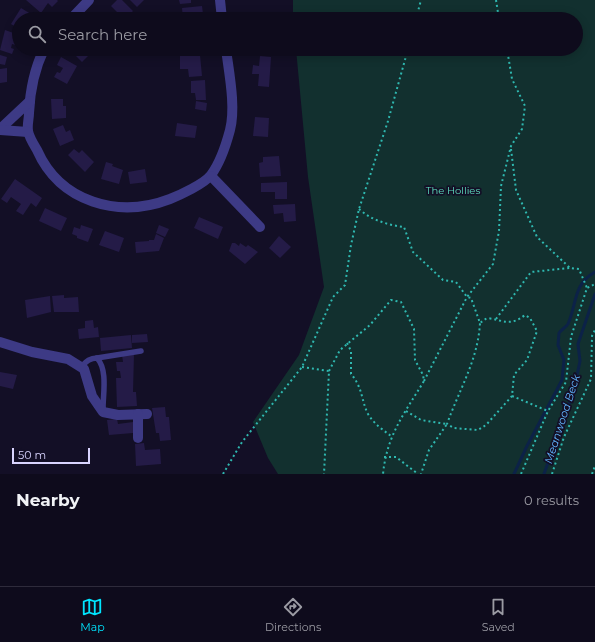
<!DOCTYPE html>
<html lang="en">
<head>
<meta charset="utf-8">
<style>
  body { margin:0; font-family:Montserrat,sans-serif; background:#1c1929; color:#f1f3f6 }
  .scale { position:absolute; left:12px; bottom:10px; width:78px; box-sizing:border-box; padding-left:4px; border:2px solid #d9d4ff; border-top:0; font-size:11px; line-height:14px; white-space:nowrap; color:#d9d4ff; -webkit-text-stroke:3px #130f26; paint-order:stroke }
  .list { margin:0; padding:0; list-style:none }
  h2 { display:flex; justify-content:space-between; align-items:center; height:52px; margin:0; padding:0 16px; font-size:17px }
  h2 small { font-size:13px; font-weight:400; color:#9b9ba3 }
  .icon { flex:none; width:22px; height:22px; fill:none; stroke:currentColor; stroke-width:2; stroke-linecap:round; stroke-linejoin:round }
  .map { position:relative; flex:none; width:595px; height:474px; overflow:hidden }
  .search { position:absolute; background:#0e0b1c; box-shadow:0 2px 10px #0003; left:12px; right:12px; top:12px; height:44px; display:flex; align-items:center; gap:10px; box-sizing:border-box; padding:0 14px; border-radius:22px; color:#9b9ba3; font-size:15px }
  .sheet { height:112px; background:#0e0b1c }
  nav { display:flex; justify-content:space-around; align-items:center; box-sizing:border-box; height:56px; border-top:1px solid #2e2b3b; background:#0e0b1c; font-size:11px; color:#9b9ba3 }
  nav a { display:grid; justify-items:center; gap:2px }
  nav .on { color:#00e5ff }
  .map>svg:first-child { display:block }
  .green { fill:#12302f }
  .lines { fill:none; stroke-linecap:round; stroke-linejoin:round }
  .stream { stroke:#0c2248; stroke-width:3 }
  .building { fill:#241b47 }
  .path { stroke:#2fb8b0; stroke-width:2; stroke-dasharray:2 3; stroke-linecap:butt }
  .service { stroke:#3d3a85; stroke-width:5.5 }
  .minor { stroke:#3d3a85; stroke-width:10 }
  .labels { text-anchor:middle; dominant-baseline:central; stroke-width:3.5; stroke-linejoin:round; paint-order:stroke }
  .park-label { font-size:10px; fill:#5fe0c0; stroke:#130f26 }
  .water-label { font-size:11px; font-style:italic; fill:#62b6ff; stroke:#130f26 }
</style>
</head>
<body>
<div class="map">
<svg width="595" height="474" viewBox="0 0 595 474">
  <rect width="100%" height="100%" fill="#130f26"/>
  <path class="green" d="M293,0H595V474H278L268,458L253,422L299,355L324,287L308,177L296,49H576V19H293Z"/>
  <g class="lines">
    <g class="stream">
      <path d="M514,474L527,446L562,380L564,360L558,345L559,333C561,330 566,327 568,324C577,304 573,284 595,272"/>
      <path d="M544,474L574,390L580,361L578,344L595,294"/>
    </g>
  </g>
  <g class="building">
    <path d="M26,0H57L58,1L52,7L48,3L41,13Z"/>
    <path d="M117,0H122L133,11L125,19L111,18L117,12L111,6Z"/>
    <path d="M130,0H144L137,7Z"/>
    <path d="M179,0H191V3L180,4Z"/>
    <path d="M202,6L203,14L193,15L194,19H183L182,8Z"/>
    <path d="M21,8L31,14L39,19H19V29L11,24Z"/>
    <path d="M5,30L19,35V46L12,44L11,48L14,49L12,54L0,50Z"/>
    <path d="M75,49L79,50L95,49L82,62L72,52Z"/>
    <path d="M0,55L7,57L5,65L0,64Z"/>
    <path d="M200,55L202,76L189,77L188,69H180V56Z"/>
    <path d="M260,56L271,57L269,87L258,86L259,74H252L253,65L259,66Z"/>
    <path d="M61,57L77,66L67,84L54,77L57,72L60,73L63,68L57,65Z"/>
    <path d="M7,68V82L0,83V69Z"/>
    <path d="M205,80L206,100H196L195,93H191V81Z"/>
    <path d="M51,99H63V106H66V118L52,119Z"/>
    <path d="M196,101L207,103L206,111L195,109Z"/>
    <path d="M255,117L269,118L268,137L253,136Z"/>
    <path d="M177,123L197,126L195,138L175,136Z"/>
    <path d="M63,125L66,132L70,130L74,140L60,146L53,129Z"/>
    <path d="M74,149L79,153L82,150L94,162L85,172L68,155Z"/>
    <path d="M279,156L281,176L260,177L259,163L263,162V157Z"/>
    <path d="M106,162L113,164L112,166L123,170L119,184L101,179Z"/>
    <path d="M145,169L147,182L130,184L128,172Z"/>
    <path d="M15,179L42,198L36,207L31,203L23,215L16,211L21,204L11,197L7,203L1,199Z"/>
    <path d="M287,182V199H275V192H261V183Z"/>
    <path d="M295,204L296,221L284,222L283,213L274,214L273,205Z"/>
    <path d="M45,208L67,218L61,231L39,221Z"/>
    <path d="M199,217L223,227L218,239L194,228Z"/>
    <path d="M81,225L93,229L88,242L77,238V236L72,234L74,227L80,229Z"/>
    <path d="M159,225L169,229L165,237L156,233Z"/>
    <path d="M105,231L124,238L119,252L99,245Z"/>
    <path d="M156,234L164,238L159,251L136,253L135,242L149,241V240H154Z"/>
    <path d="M279,236L291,247L280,258L269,248Z"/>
    <path d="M232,243H235L239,246L240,243L246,247L248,245L258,252L245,264L229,251Z"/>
    <path d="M64,295V298L78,297L79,312H54L52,296Z"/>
    <path d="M50,296L51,312L27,318L25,300Z"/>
    <path d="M93,320L94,328L98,327L99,337L79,339L78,329L85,328V321Z"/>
    <path d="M147,334L148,342L132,343V335Z"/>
    <path d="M131,335L132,348L101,351L100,338Z"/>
    <path d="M134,354L133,392H136L137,406L117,407L116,378H121L120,371H117L116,362H123L122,355Z"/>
    <path d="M0,372L17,375L13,389L0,386Z"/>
    <path d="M165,407L166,417H169L171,440L160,441L159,433H156L152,408Z"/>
    <path d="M117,419L118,424L133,422V433L109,435L107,420Z"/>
    <path d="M144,443L145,450L160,449L161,464L136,466L135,444Z"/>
  </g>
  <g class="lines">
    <g class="path">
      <path d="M496,0L499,19"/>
      <path d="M416,19L421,0"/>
      <path d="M511,149L516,190L537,237L570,268L579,269L587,288"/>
      <path d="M359,209C371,220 388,225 404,227L413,252L443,280L456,282L467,297L471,298L480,323L487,318C503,320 510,327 525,315L530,318L537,331L527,360L514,375L512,396L486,425L478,430L454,428L447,424C459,390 478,360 480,323"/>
      <path d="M496,319L531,272L570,268"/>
      <path d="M347,343L351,351V374C363,388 361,400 368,414C374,424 383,430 391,436"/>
      <path d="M302,367L329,371L324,474"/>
      <path d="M329,371L340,350L370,325L391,300L401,302L414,329L415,360L423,375L424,381C404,414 387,435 383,474"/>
      <path d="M424,381L467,297L493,264L499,231L501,186L511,146L522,129L525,106L512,79L507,49"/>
      <path d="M512,396L548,411"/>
      <path d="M406,411L421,420L447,424L429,450L421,474"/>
      <path d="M384,457H396L418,474"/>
      <path d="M223,474L242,442L302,367L333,297L345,285L351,245L359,209L388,121L408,49"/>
      <path d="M521,474L548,411L566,382L571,337L587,288L595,284"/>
      <path d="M552,474L564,437L591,379L592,336L595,330"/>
      <path d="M592,474L595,466"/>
    </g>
    <g class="service">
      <path d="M97,358L141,351"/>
      <path d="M81,367C86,362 89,358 97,358C108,370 103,394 103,409"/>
    </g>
    <g class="minor">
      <path d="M220,0L222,19"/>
      <path d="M71,19L89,0"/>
      <path d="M44,49C34,70 30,90 29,113C29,119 27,125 28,131C29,137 34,145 37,150C60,202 118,219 170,199C180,195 204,184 211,175C220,163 226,145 230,130C236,107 229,73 226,49"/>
      <path d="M0,129L30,101"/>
      <path d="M0,130L28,132"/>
      <path d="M211,176L260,227"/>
      <path d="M0,342L32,352L68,359L84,369L92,396L103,412L118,415L147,414"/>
      <path d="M138,414V438"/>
    </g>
  </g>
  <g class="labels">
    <g class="park-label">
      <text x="453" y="190">The Hollies</text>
    </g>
    <g class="water-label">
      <text transform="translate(562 419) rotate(-72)">Meanwood Beck</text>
    </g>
  </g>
</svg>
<div class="scale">50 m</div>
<div class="search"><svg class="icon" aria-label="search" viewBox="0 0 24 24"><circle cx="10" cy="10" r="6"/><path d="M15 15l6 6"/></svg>Search here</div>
</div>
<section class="sheet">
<h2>Nearby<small>0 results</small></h2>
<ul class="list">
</ul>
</section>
<nav>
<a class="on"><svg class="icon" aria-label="map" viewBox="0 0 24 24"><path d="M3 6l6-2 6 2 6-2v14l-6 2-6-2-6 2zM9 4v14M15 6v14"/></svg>Map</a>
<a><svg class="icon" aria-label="directions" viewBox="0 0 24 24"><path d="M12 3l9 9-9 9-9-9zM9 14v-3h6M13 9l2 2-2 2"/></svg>Directions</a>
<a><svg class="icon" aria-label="saved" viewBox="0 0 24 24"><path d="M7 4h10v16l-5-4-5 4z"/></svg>Saved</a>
</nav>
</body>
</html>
